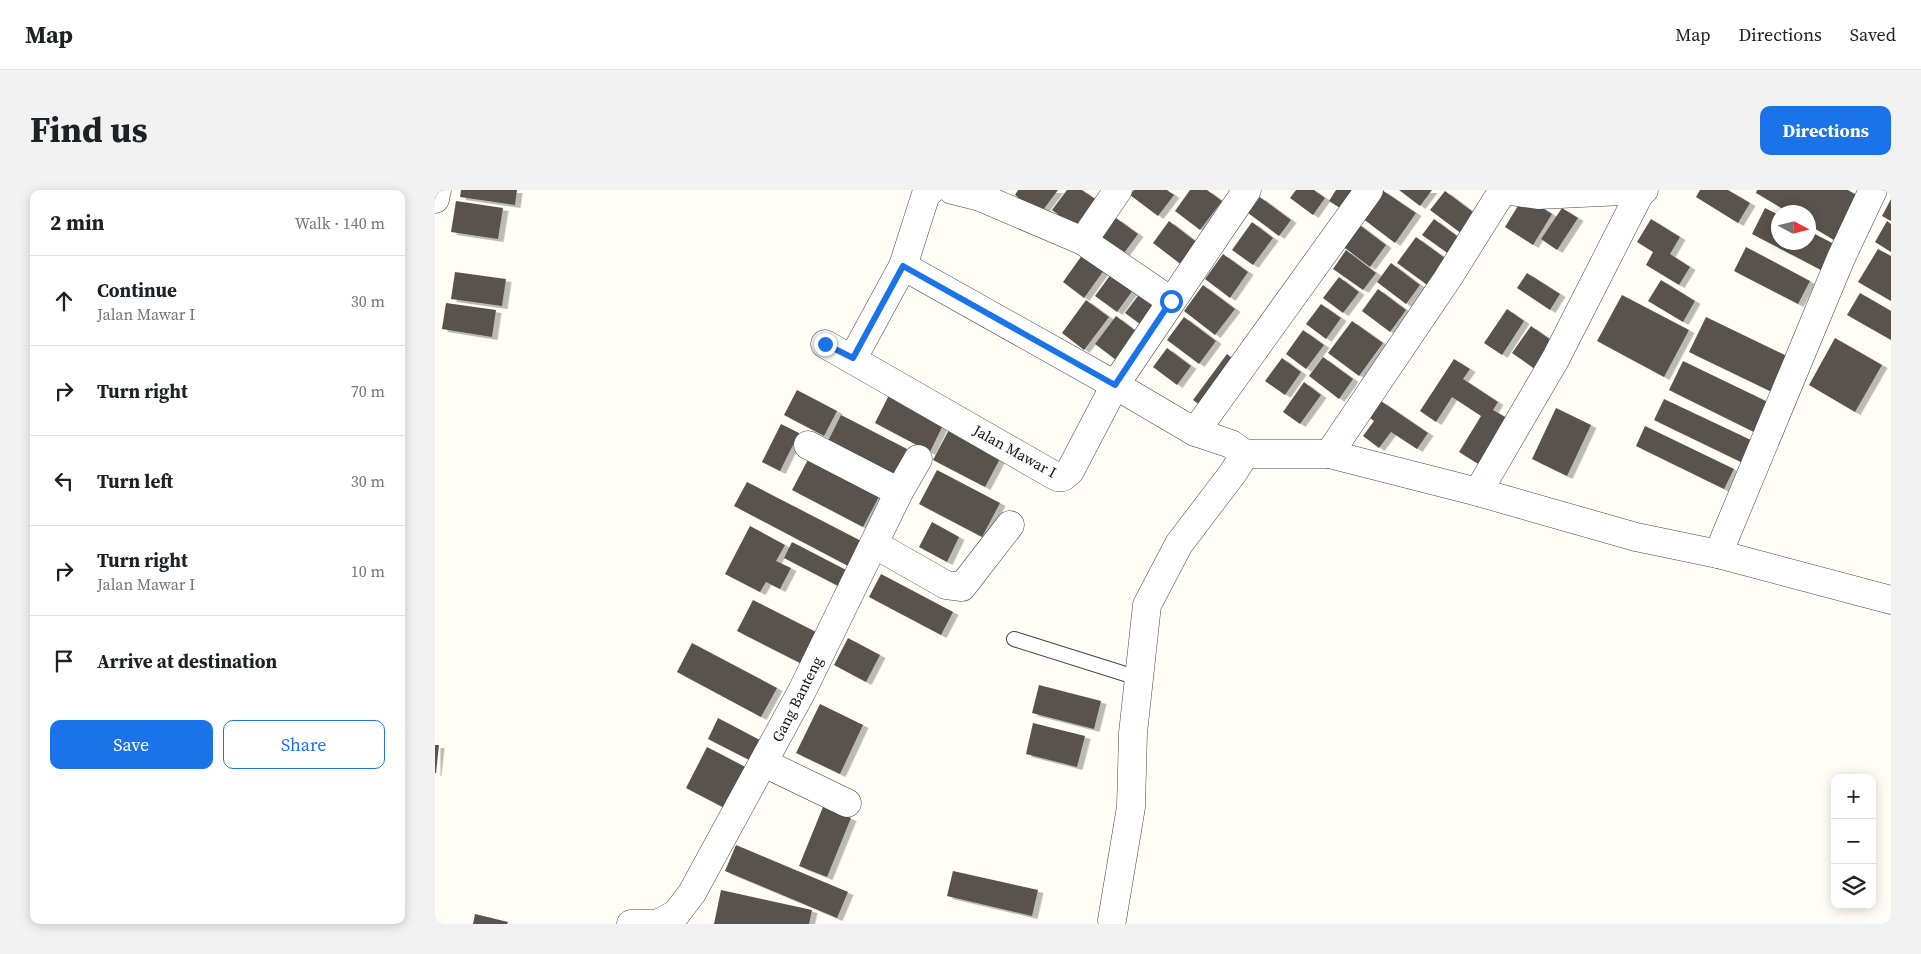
<!DOCTYPE html>
<html lang="en">
<head>
<meta charset="utf-8">
<style>
  body { margin:0; font-family:"Source Serif 4",serif; background:#f2f2f2; color:#202124 }
  .controls { position:absolute; right:15px; bottom:15px; display:grid; overflow:hidden; border-radius:10px; box-shadow:0 2px 12px #0003 }
  .controls button { width:45px; height:45px; display:grid; place-items:center; padding:0; border:0; border-bottom:1px solid #e0e0e0; background:#fff; color:#202124; font:25px sans-serif }
  .compass { position:absolute; left:1336px; top:15px; width:45px; height:45px; border-radius:50%; background:#fff; box-shadow:0 2px 12px #0003; rotate:97deg }
  .stop { position:absolute; width:15px; height:15px; margin:-11px; border:4px solid #1a73e8; border-radius:50%; background:#fff }
  .stop.end { background:#1a73e8; border-color:#fff; box-shadow:0 1px 5px #0008 }
  .list { margin:0; padding:0; list-style:none }
  h2 { display:flex; justify-content:space-between; align-items:center; height:65px; margin:0; padding:0 20px; font-size:21px }
  h2 small { font-size:16px; font-weight:400; color:#757577 }
  .list li { display:grid; grid-template-columns:32px 1fr auto; gap:15px; align-items:center; box-sizing:border-box; height:90px; padding:0 20px; border-top:1px solid #e0e0e0 }
  .list b { display:block; font-size:19px; white-space:nowrap }
  .list p { margin:0; font-size:16px; white-space:nowrap; color:#757577 }
  .list em { font-size:16px; font-style:normal; color:#757577 }
  .actions { display:flex; gap:10px; padding:15px 20px }
  .actions a { flex:1; padding:11px 0; border:1px solid #1a73e8; border-radius:10px; text-align:center; font-size:18px; color:#1a73e8 }
  .actions .main { background:#1a73e8; color:#fff }
  .icon { flex:none; width:28px; height:28px; fill:none; stroke:currentColor; stroke-width:2; stroke-linecap:round; stroke-linejoin:round }
  .map { position:relative; flex:none; width:1456px; height:734px; overflow:hidden; border-radius:10px }
  header { display:flex; align-items:center; gap:30px; box-sizing:border-box; height:70px; padding:0 25px; background:#fff; border-bottom:1px solid #e0e0e0 }
  header strong { font-size:24px }
  nav { display:flex; gap:28px; margin-inline-start:auto; font-size:18px }
  .intro { display:flex; align-items:center; justify-content:space-between; box-sizing:border-box; height:120px; padding:0 30px }
  h1 { margin:0; font-size:35px }
  .button { padding:12px 22px; border-radius:10px; background:#1a73e8; color:#fff; font-size:18px; font-weight:700 }
  main { display:flex; gap:30px; padding:0 30px }
  aside { flex:1; background:#fff; border-radius:10px; box-shadow:0 2px 12px #0003 }
  .map>svg:first-child { display:block }
  .building { fill:#5a524d; filter:url(#shadow) }
  .lines { fill:none; stroke-linecap:round; stroke-linejoin:round }
  .lane-casing { stroke:#444; stroke-width:16 }
  .street-casing { stroke:#444; stroke-width:29 }
  .lane { stroke:#fff; stroke-width:14 }
  .street { stroke:#fff; stroke-width:28 }
  .route { stroke:#1a73e8; stroke-width:6 }
  .labels { text-anchor:middle; dominant-baseline:central; stroke-width:5; stroke-linejoin:round; paint-order:stroke }
  .street-label { font-size:15px; fill:#111; stroke:#fff }
</style>
</head>
<body>
<header>
<strong>Map</strong>
<nav><a>Map</a><a>Directions</a><a>Saved</a></nav>
</header>
<div class="intro"><h1>Find us</h1><a class="button">Directions</a></div>
<main>
<aside>
<h2>2 min<small>Walk · 140 m</small></h2>
<ul class="list">
<li><svg class="icon" aria-label="ahead" viewBox="0 0 24 24"><path d="M12 20V5M6 11l6-6 6 6"/></svg><div><b>Continue</b><p>Jalan Mawar I</p></div><em>30 m</em></li>
<li><svg class="icon" aria-label="right" viewBox="0 0 24 24"><path d="M7 20v-9h11M14 6l5 5-5 5"/></svg><div><b>Turn right</b></div><em>70 m</em></li>
<li><svg class="icon" aria-label="left" viewBox="0 0 24 24"><path d="M17 20v-9H6M10 6l-5 5 5 5"/></svg><div><b>Turn left</b></div><em>30 m</em></li>
<li><svg class="icon" aria-label="right" viewBox="0 0 24 24"><path d="M7 20v-9h11M14 6l5 5-5 5"/></svg><div><b>Turn right</b><p>Jalan Mawar I</p></div><em>10 m</em></li>
<li><svg class="icon" aria-label="arrive" viewBox="0 0 24 24"><path d="M6 21V4h12l-3 4 3 4H6"/></svg><div><b>Arrive at destination</b></div></li>
</ul>
<div class="actions"><a class="main">Save</a><a>Share</a></div>
</aside>
<div class="map">
<svg width="1456" height="734" viewBox="0 0 1456 734">
  <defs>
    <filter id="shadow"><feDropShadow dx="5.5" dy="3" stdDeviation="0" flood-color="#0004"/></filter>
  </defs>
  <rect width="100%" height="100%" fill="#fffdf5"/>
  <g class="building">
    <path d="M26,0H82L80,15L25,7Z"/>
    <path d="M583,0H623L605,24L580,5Z"/>
    <path d="M632,0H647L660,9L640,37L617,20Z"/>
    <path d="M699,0H732L739,5L723,26L695,5Z"/>
    <path d="M755,0H772L787,11L765,40L740,21Z"/>
    <path d="M861,0H879L890,8L878,25L855,8Z"/>
    <path d="M901,0H928L913,23L894,11Z"/>
    <path d="M947,0L981,23L960,53L927,28Z"/>
    <path d="M964,0H997L985,16Z"/>
    <path d="M1265,0H1293L1315,13L1303,33L1261,7Z"/>
    <path d="M1322,0H1413L1428,9L1402,52L1374,35V22H1353L1321,3Z"/>
    <path d="M1010,1L1046,28L1031,47L995,20Z"/>
    <path d="M1089,6L1117,24L1098,55L1070,37Z"/>
    <path d="M825,7L856,30L844,46L813,23Z"/>
    <path d="M1456,9V31L1447,26Z"/>
    <path d="M21,11L68,18L63,49L16,42Z"/>
    <path d="M1127,18L1143,28L1122,60L1106,49Z"/>
    <path d="M1330,18L1344,25V52H1374V41L1399,54L1386,80L1317,44Z"/>
    <path d="M681,28L703,44L689,63L667,47Z"/>
    <path d="M999,29L1030,52L1018,67L987,45Z"/>
    <path d="M1216,29L1245,47L1235,64L1255,77L1244,95L1211,75L1218,62L1202,52Z"/>
    <path d="M734,31L764,54L748,76L718,53Z"/>
    <path d="M1452,31L1456,34V62L1440,52Z"/>
    <path d="M817,32L838,48L818,75L797,60Z"/>
    <path d="M922,33L951,55L935,77L906,55Z"/>
    <path d="M981,47L1014,71L995,97L962,73Z"/>
    <path d="M1311,57L1375,91L1363,114L1299,81Z"/>
    <path d="M1443,59L1456,66V111L1423,92Z"/>
    <path d="M911,60L941,83L928,100L898,79Z"/>
    <path d="M650,61L672,76L649,108L628,92Z"/>
    <path d="M788,64L813,82L795,108L770,89Z"/>
    <path d="M956,73L985,95L971,114L942,92Z"/>
    <path d="M679,80L701,96L682,122L660,106Z"/>
    <path d="M20,82L71,89L67,116L16,109Z"/>
    <path d="M1092,83L1125,104L1115,120L1082,98Z"/>
    <path d="M904,87L924,102L908,123L888,108Z"/>
    <path d="M1226,90L1260,111L1248,132L1213,111Z"/>
    <path d="M768,95L800,119L780,145L749,121Z"/>
    <path d="M709,98L727,111L709,137L690,123Z"/>
    <path d="M943,99L971,120L955,142L927,121Z"/>
    <path d="M1425,103L1456,121V150L1412,125Z"/>
    <path d="M1187,105L1254,140L1229,187L1162,151Z"/>
    <path d="M651,110L674,127L649,160L627,143Z"/>
    <path d="M11,113L61,120L57,147L7,139Z"/>
    <path d="M886,114L906,128L891,149L871,134Z"/>
    <path d="M1072,119L1089,131L1067,165L1049,153Z"/>
    <path d="M681,126L706,145L685,173L660,154Z"/>
    <path d="M749,127L781,151L764,174L732,150Z"/>
    <path d="M1271,127L1356,168L1339,203L1254,162Z"/>
    <path d="M917,131L948,153L924,186L893,163Z"/>
    <path d="M1096,136L1123,155L1104,182L1077,163Z"/>
    <path d="M868,140L889,155L871,179L851,164Z"/>
    <path d="M1400,148L1447,175L1420,222L1374,195Z"/>
    <path d="M732,158L756,176L742,195L718,177Z"/>
    <path d="M792,164L802,172L769,218L758,210Z"/>
    <path d="M888,167L918,189L904,209L874,186Z"/>
    <path d="M847,168L866,182L850,205L830,191Z"/>
    <path d="M1019,169L1035,179L1028,189L1063,212L1058,220L1077,231L1048,277L1024,262L1046,226L1017,207L1001,232L985,221Z"/>
    <path d="M1248,171L1333,212L1319,242L1234,200Z"/>
    <path d="M869,192L886,205L865,234L848,222Z"/>
    <path d="M362,200L402,221L389,246L349,225Z"/>
    <path d="M455,203L510,231L495,262L440,233Z"/>
    <path d="M1229,209L1318,251L1308,273L1219,230Z"/>
    <path d="M946,211L993,243L982,259L956,242L944,258L928,246L939,231L935,228Z"/>
    <path d="M1121,218L1156,235L1132,286L1097,269Z"/>
    <path d="M406,225L472,259L455,291L390,257Z"/>
    <path d="M346,234L364,243L345,281L327,272Z"/>
    <path d="M516,236L568,263L550,297L498,270Z"/>
    <path d="M1210,236L1299,279L1289,299L1201,256Z"/>
    <path d="M376,264L447,301L428,337L357,300Z"/>
    <path d="M502,280L565,313L547,347L484,314Z"/>
    <path d="M312,292L430,353L417,378L299,316Z"/>
    <path d="M497,332L524,347L512,372L484,357Z"/>
    <path d="M315,336L350,355L341,371L356,378L345,399L331,392L325,402L290,384Z"/>
    <path d="M357,352L413,381L405,397L349,368Z"/>
    <path d="M446,384L518,422L506,445L434,407Z"/>
    <path d="M318,410L381,442L365,473L302,441Z"/>
    <path d="M413,448L445,465L431,492L399,475Z"/>
    <path d="M257,453L342,498L326,527L242,482Z"/>
    <path d="M604,495L666,511L659,539L597,523Z"/>
    <path d="M385,514L428,535L405,584L361,563Z"/>
    <path d="M283,528L336,556L326,576L273,549Z"/>
    <path d="M598,533L650,546L642,577L591,564Z"/>
    <path d="M0,555H4L1,583H0Z"/>
    <path d="M272,557L320,582L299,623L251,598Z"/>
    <path d="M388,617L416,628L392,687L364,676Z"/>
    <path d="M301,655L413,702L402,728L290,681Z"/>
    <path d="M518,681L603,700L597,726L512,706Z"/>
    <path d="M286,700L377,720L374,734H279Z"/>
    <path d="M40,724L73,732L72,734H38Z"/>
  </g>
  <g class="lines">
    <g class="lane-casing">
      <path id="lane" d="M579,449L703,488"/>
    </g>
    <g class="street-casing">
      <g id="street">
        <path d="M517,0L545,7L648,51L736,111"/>
        <path d="M1069,0L1103,5L1209,0"/>
        <path d="M0,9L2,0"/>
        <path d="M648,51L683,0"/>
        <path d="M468,76L680,195L760,242L796,254L810,264H894L1043,302L1201,347L1283,364L1456,410"/>
        <path d="M390,154L622,287H628L635,281L680,195L812,0"/>
        <path d="M418,168L468,76L491,4L496,0"/>
        <path d="M760,242L934,0"/>
        <path d="M373,255L464,302"/>
        <path d="M894,264L1013,88L1068,0"/>
        <path d="M1043,302L1121,168L1206,1"/>
        <path d="M439,354L511,395L527,397L575,335"/>
        <path d="M1283,364L1406,68L1438,0"/>
        <path d="M329,573L412,613"/>
        <path d="M677,730L696,617L698,543L712,415L744,354L798,283L810,264"/>
        <path d="M196,734H221"/>
        <path d="M222,734L241,724L257,703L367,501L464,302L483,269"/>
      </g>
    </g>
    <use href="#lane" class="lane"/>
    <use href="#street" class="street"/>
  </g>
  <g class="lines">
    <path class="route" d="M390,154L418,168L468,76L680,195L736,111"/>
  </g>
  <g class="labels">
    <g class="street-label">
      <text transform="translate(580 261) rotate(29)">Jalan Mawar I</text>
      <text transform="translate(362 509) rotate(-63)">Gang Banteng</text>
    </g>
  </g>
</svg>
<div class="controls">
<button>+</button>
<button>−</button>
<button><svg class="icon" aria-label="layers" viewBox="0 0 24 24"><path d="M12 4l9 5-9 5-9-5zM3 14l9 5 9-5"/></svg></button>
</div>
<svg class="compass" viewBox="-18 -18 36 36"><path d="M0-13l5 13h-10z" fill="#e53935"/><path d="M0 13l5-13h-10z" fill="#757577"/></svg>
<div class="stop" style="left:736px;top:111px"></div>
<div class="stop end" style="left:390px;top:154px"></div>
</div>
</main>
</body>
</html>
